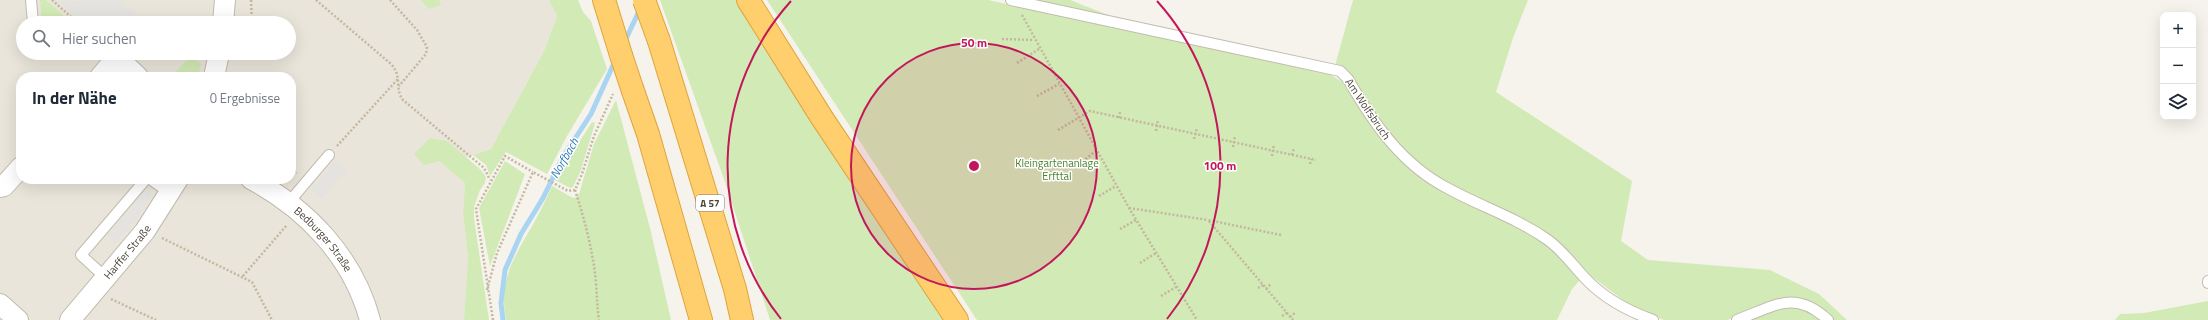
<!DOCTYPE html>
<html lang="de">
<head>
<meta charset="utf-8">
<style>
  body { margin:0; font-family:"Titillium Web",sans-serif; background:#f2f2f3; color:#1f2937 }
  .controls { position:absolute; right:12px; top:12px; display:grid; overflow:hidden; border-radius:8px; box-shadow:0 4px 16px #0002 }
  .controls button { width:36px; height:36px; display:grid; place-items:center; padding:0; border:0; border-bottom:1px solid #e0e1e3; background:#fff; color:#1f2937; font:20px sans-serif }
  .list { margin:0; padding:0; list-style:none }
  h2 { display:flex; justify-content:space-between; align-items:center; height:52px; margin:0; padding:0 16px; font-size:17px }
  h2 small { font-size:13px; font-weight:400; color:#747a83 }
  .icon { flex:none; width:22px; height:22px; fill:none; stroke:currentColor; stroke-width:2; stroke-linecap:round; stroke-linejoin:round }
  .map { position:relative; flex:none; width:2208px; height:320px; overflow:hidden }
  .search { position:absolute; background:#fff; box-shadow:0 4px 16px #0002; left:16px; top:16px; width:280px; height:44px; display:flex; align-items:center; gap:10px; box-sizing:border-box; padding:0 14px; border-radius:22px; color:#747a83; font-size:15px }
  .panel { position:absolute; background:#fff; box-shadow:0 4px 16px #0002; left:16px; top:72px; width:280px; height:112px; border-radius:16px }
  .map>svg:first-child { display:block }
  .residential { fill:#eae5da; fill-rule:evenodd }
  .green { fill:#d2eab5 }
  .parking { fill:#e5e3e0 }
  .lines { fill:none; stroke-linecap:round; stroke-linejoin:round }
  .stream { stroke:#a9d4f2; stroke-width:5 }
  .lane-casing { stroke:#c2bbae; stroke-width:12 }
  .street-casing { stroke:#c2bbae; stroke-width:22 }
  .highway-casing { stroke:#e0a43c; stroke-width:24 }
  .path { stroke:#c4b79f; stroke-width:2.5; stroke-dasharray:2 2; stroke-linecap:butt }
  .lane { stroke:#fff; stroke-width:10 }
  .street { stroke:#fff; stroke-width:20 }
  .highway { stroke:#ffcf6e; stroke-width:22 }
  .highway-bridge-casing { stroke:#e0a43c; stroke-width:24; stroke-linecap:butt }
  .highway-bridge { stroke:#ffcf6e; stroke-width:22 }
  .ring { fill:none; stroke:#c2185b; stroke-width:2 }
  .labels { text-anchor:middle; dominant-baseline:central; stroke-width:3; stroke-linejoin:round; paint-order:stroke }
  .shield { fill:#fff; stroke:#817c74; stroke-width:1 }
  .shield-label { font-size:10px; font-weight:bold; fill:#4b4439 }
  .street-label { font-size:11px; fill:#4b4439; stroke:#fff }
  .park-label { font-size:11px; fill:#4a7f2a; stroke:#fff }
  .water-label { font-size:12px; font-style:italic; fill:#2e7ab2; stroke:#fff }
  .centre { fill:#c2185b; stroke:#fff; stroke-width:2 }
  .ring-label { font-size:12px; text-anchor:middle; font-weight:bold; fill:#c2185b; stroke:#fff; stroke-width:3; stroke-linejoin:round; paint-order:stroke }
</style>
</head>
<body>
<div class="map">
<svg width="2208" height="320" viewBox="0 0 2208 320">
  <rect width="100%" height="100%" fill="#f6f3ec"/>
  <path class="residential" d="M0,0H549L557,16L544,51L491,149L465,158L447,141L439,161L465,183L463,212L468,257L464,320H0ZM23,23H289V53H23ZM21,77H291V179H21Z"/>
  <g class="green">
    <path d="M40,0H46L72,23H42Z"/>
    <path d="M421,0H439L441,5L429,9Z"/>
    <path d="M549,0H578L583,12L591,21L607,69L567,136L547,174L506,152L490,176L486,165L473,155L491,149L544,51L557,16Z"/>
    <path d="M660,0H738L947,320H770L725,182Z"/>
    <path d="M767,0H988L1329,74L1346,84L1402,159L1552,248L1580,280L1572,289L1557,320H977Z"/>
    <path d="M1029,0H1070L1121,20Z"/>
    <path d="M1353,0H1528L1513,38L1496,92L1632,181L1621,241L1648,260L1770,270L1819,294L1847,320H1833L1804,300L1792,297L1727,320H1664L1636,308L1623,300L1587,273L1575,260L1448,183L1405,153L1335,66Z"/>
    <path d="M191,55L201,64L198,77H171Z"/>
    <path d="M616,100L651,232L671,320H506C498,277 516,255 536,219C542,208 547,197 552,186L571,197L575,198L579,194L594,144Z"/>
    <path d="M592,122L595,123L581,170L573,187L570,188L555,180Z"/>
    <path d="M430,138L447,141L481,170L486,177L485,183L480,190L474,207V218L489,320H464L468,257L463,212L465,183L439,161L424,165L414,154Z"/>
    <path d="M505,161L525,174L490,266L479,208Z"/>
    <path d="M2208,301V320H2115L2120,314L2144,313Z"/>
    <path d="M1800,306L1825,320H1746L1781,307Z"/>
  </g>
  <g class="parking">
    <path d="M119,0L141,19L137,23H83L58,1Z"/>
    <path d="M336,160L347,170L322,199L311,189Z"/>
    <path d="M143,188L152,195L137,218L115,244L107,236L128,211Z"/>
  </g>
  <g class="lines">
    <g class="stream">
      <path d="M624,43L640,9"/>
      <path d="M503,320L501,303L505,270L521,234L543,198L563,157L591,114L615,61"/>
    </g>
    <g class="lane-casing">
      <g id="lane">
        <path d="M31,0L33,23"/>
        <path d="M1011,0L1340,71L1348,79C1373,123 1402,165 1449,189C1482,207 1517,218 1548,240C1563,251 1572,264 1584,277C1602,297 1628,311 1653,320"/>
        <path d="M150,179L170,193"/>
        <path d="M289,202L329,155"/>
        <path d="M106,278L81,255L146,179"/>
        <path d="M2208,281V283"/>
        <path d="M1737,320C1774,306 1795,289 1828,320"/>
      </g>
    </g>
    <g class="street-casing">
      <g id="street">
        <path d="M223,23L225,0"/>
        <path d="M100,77L117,57L138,77"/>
        <path d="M214,77L219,53"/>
        <path id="s1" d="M251,179C307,209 353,257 370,320"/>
        <path d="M0,187L4,186L21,167"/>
        <path d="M0,304L18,320"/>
        <path id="s2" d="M70,320L145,231L178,179"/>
      </g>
    </g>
    <g class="highway-casing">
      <g id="highway">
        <path d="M604,0L621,55"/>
        <path d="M748,0L822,118L957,320"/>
        <path d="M659,41L735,289L742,320"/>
        <path d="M633,91L648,134L701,320"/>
      </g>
    </g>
    <g class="path">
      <path d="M52,0L78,23"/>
      <path d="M251,0L252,23"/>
      <path d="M316,0L391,64C403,77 394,88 403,100L484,168L490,180"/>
      <path d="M390,0L417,30L427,47L426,54L399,86"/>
      <path d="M1022,15L1129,208L1197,320"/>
      <path d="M1002,39L1034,40"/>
      <path d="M269,53L270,54"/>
      <path d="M1017,63L1039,49"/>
      <path d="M1037,96L1059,84"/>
      <path d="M1119,118L1120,112"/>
      <path d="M1058,130L1090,111L1316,160"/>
      <path d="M1156,131L1158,120"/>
      <path d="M1194,139L1197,128"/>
      <path d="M337,146L398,79"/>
      <path d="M1233,147L1235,136"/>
      <path d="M1292,155L1294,148"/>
      <path d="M1272,156L1274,144"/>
      <path d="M1079,164L1096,151"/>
      <path d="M1310,164L1311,159"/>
      <path d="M291,167L297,173"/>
      <path d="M575,190C585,221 593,251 596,283C597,296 597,307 599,320"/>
      <path d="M1099,196L1116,186"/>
      <path d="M1129,208L1208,220"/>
      <path d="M1120,229L1136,220"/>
      <path d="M1281,235L1208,220L1293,320"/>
      <path d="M162,238L252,282L272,320"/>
      <path d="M1140,263L1156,253"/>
      <path d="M243,276L287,225"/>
      <path d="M1258,288L1263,285"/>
      <path d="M1266,289L1271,284"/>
      <path d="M487,290L497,253L533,172L568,191L575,190L582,174L594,136L613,94"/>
      <path d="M1161,296L1176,287"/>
      <path d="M111,299L156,320"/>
      <path d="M1282,316L1287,313"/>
      <path d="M1290,317L1296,312"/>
      <path d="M493,320L476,209L505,156L533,172"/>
    </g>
    <use href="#lane" class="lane"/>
    <use href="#street" class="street"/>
    <use href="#highway" class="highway"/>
    <g class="highway-bridge-casing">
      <g id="highway-bridge">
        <path d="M644,0L659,41"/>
        <path d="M621,55L633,91"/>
      </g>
    </g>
    <use href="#highway-bridge" class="highway-bridge"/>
  </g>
  <circle cx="974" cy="166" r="123" fill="#c2185b" fill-opacity=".12"/>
  <g class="ring">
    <circle cx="974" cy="166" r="123"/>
    <path d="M781 319A246 246 0 0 1 791 1M1157 1A246 246 0 0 1 1167 319"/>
  </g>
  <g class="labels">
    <rect class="shield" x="696" y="195" width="28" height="16" rx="3"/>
    <g class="shield-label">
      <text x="710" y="203">A 57</text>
    </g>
    <g class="street-label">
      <text transform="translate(1368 109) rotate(56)">Am Wolfsbruch</text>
      <text stroke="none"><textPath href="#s1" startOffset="95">Bedburger Straße</textPath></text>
      <text stroke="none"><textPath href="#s2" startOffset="89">Harffer Straße</textPath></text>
    </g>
    <g class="park-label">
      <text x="1057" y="163">Kleingartenanlage<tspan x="1057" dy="13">Erfttal</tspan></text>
    </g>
    <g class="water-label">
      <text transform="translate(564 158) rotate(-60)">Norfbach</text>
    </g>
  </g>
  <circle cx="974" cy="166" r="6" class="centre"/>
  <g class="ring-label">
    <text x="974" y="47">50 m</text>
    <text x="1220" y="170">100 m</text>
  </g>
</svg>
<div class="controls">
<button>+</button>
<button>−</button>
<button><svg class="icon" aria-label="layers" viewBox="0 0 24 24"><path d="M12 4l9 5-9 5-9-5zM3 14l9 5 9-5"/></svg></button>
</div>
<div class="search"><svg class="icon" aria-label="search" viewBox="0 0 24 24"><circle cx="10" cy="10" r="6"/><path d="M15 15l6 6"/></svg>Hier suchen</div>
<section class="panel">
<h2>In der Nähe<small>0 Ergebnisse</small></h2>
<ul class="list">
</ul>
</section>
</div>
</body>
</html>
